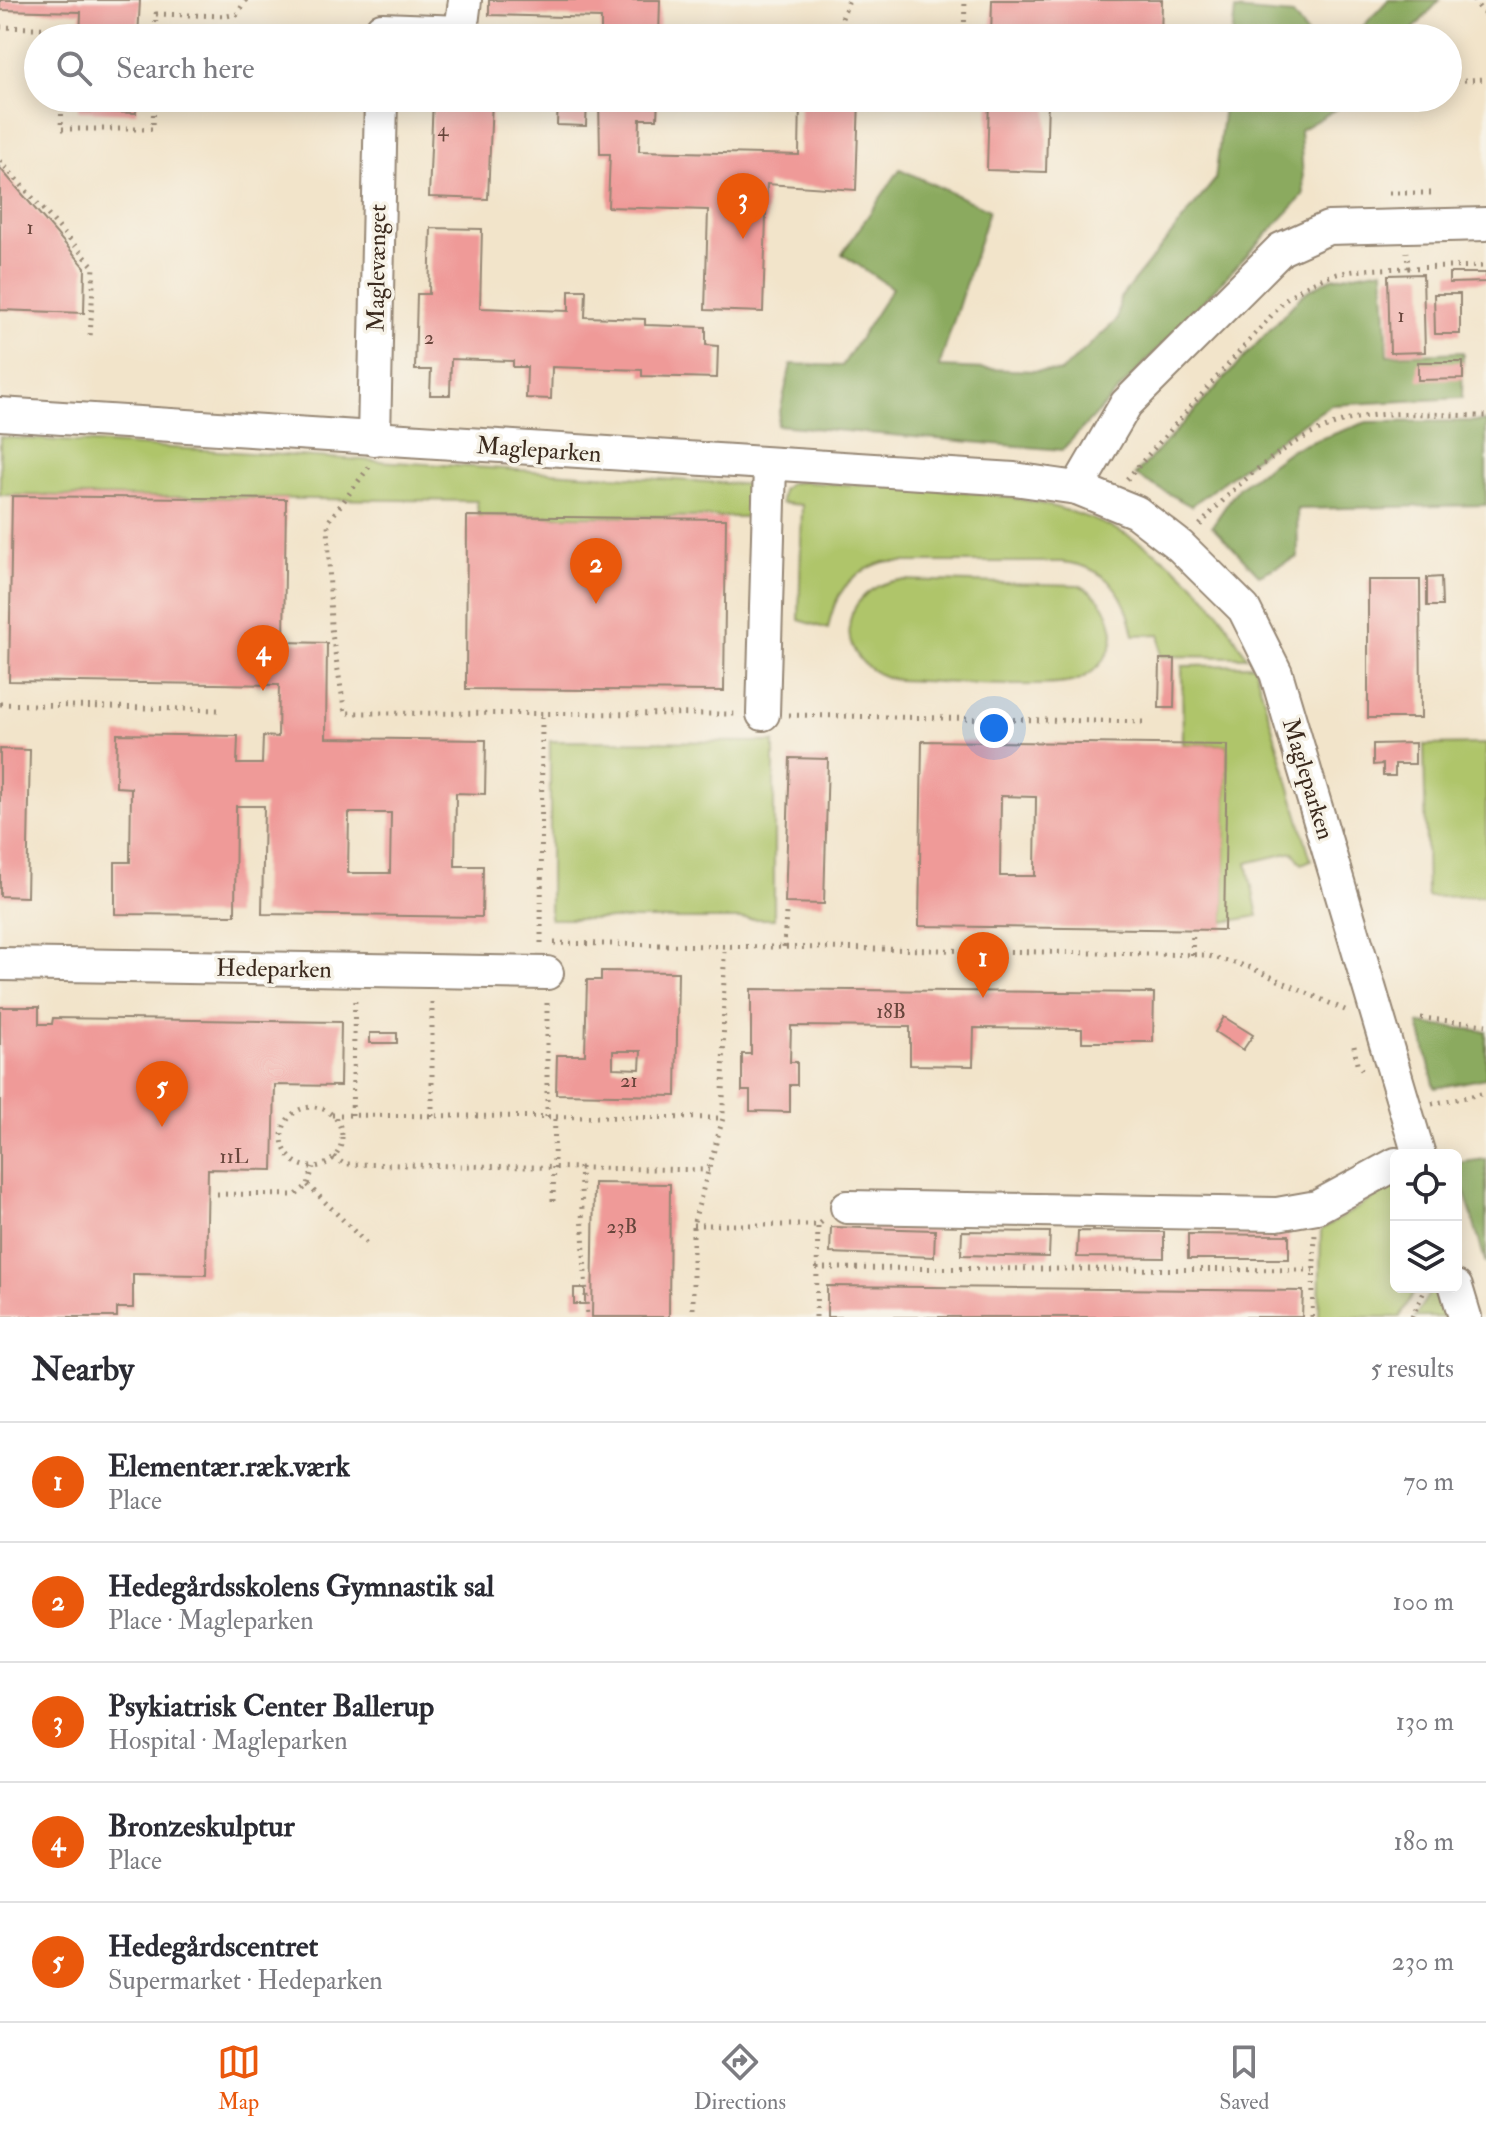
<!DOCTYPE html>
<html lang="en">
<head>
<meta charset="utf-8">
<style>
  body { margin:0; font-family:"IM FELL Double Pica",serif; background:#f2f2f3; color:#2b2b33 }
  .controls { position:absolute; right:24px; bottom:24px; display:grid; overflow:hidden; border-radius:12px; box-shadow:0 4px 20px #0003 }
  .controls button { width:72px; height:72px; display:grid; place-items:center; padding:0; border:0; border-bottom:2px solid #e1e1e2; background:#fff; color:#2b2b33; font:40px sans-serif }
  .you { position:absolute; left:994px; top:728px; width:28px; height:28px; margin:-20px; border:6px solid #fff; border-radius:50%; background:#1a73e8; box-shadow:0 0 0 12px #1a73e833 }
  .badge { display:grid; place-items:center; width:52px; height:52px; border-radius:50%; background:#ea580c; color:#fff; font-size:26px; font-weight:700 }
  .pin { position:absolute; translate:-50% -66px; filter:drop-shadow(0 2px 4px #0008) }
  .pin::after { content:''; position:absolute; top:42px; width:28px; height:24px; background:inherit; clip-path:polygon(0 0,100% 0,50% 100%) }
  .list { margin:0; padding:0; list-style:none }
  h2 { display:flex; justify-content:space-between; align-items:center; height:104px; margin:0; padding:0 32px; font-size:34px }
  h2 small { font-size:26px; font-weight:400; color:#7c7c81 }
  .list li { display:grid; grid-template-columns:52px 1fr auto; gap:24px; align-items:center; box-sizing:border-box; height:120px; padding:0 32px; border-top:2px solid #e1e1e2 }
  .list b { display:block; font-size:30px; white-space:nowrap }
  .list p { margin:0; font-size:26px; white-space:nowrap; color:#7c7c81 }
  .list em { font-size:26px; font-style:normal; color:#7c7c81 }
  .icon { flex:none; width:44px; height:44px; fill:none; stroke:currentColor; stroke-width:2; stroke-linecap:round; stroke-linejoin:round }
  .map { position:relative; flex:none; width:1486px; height:1317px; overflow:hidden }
  .search { position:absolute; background:#fff; box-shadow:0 4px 20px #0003; left:24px; right:24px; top:24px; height:88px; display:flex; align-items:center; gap:20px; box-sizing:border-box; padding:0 28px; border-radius:44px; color:#7c7c81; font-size:30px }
  .sheet { height:704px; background:#fff }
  nav { display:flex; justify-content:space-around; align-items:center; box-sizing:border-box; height:112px; border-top:2px solid #e1e1e2; background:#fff; font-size:22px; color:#7c7c81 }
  nav a { display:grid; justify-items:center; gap:4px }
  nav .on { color:#ea580c }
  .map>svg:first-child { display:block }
  .green { fill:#afc56a; stroke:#757844; stroke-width:2 }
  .forest { fill:#8baa5e; stroke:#636a3e; stroke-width:2 }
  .building { fill:#ef9a98; fill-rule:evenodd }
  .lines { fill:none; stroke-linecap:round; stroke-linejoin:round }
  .minor-casing { stroke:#968774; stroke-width:36 }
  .path { stroke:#968774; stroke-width:5; stroke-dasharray:2 6; stroke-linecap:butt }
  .minor { stroke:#fff; stroke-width:32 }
  .labels { text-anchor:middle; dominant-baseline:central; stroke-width:7; stroke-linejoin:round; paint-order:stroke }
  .number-label { font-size:20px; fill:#68463c }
  .street-label { font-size:24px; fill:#3b2a1e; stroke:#f7f3e8 }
</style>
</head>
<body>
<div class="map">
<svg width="1486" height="1317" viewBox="0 0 1486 1317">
  <rect width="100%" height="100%" fill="#f7f3e8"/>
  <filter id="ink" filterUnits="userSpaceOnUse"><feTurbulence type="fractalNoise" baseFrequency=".0125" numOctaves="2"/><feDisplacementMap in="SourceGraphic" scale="16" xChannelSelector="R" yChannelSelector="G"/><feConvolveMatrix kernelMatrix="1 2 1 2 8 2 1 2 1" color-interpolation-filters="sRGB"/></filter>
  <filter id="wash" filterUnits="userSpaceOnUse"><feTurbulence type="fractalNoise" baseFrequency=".006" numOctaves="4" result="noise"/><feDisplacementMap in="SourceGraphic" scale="32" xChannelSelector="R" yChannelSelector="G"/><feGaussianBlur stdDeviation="1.8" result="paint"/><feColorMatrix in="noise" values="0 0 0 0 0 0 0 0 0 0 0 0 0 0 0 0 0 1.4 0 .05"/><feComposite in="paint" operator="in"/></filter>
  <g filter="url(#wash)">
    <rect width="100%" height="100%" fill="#f2e4ca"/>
    <g class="green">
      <path d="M0,437L754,485L752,517L478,516L477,501L0,495Z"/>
      <path d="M802,482C951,492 1109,479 1214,606C1226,621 1236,640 1247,657L1160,656V634L1134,635C1126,593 1107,567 1063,562H884C849,573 834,594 828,629L799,620L802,505L781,503L782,490L790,483Z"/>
      <path d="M900,580L1079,585C1098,594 1107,606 1112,627C1117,649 1098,672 1078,680C1051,691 935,681 898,680C832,668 833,589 900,580Z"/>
      <path d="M1254,665L1311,860L1302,864L1293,852L1247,863L1258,916L1224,922L1227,745L1183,744L1182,666Z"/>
      <path d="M550,741L774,742V919H550Z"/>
      <path d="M1486,744V896L1427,897L1424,745Z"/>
      <path d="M1396,1185V1287H1417L1400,1317H1319L1321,1230Z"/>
      <path d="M1433,1287H1441L1449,1317H1415Z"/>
    </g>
    <g class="forest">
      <path d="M1388,0H1440L1405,38H1352Z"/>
      <path d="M1235,10L1293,15L1310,38H1232Z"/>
      <path d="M1225,98H1287V107L1296,98H1356L1300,130L1304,195L1062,450L777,425L791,364L842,366L892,288L842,254L900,169L989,210L939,367L1061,372L1117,320L1120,298L1215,180Z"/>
      <path d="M1383,269L1388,355L1463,352L1462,398L1331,405L1286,434L1191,506L1135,475L1304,293L1332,278Z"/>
      <path d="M1486,421V505L1297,509L1298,557L1259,575L1212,526L1238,488L1292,449L1367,422Z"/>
      <path d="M1419,1024L1486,1031V1078L1435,1088Z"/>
      <path d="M1486,1159V1264L1456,1163Z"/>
    </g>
    <g id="blocks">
      <g class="building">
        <path d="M0,0H140L138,38H80L81,12L0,10Z"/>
        <path d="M489,0H660L659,38H601V18L489,15Z"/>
        <path d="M992,0H1162L1161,38H991Z"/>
        <path d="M802,30L959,34V38H802Z"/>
        <path d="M79,98H137L136,113L78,111Z"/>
        <path d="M433,98H492L488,199L429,197Z"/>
        <path d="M558,98L587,99L586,126L557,125Z"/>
        <path d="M599,98H658L657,119H640L639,151L799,155L800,98H859L856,190L767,184L763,312L705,310L708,210L608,207L610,154H600Z"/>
        <path d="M989,98H1048L1046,172L987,170Z"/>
        <path d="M0,168L85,267L84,313L0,310Z"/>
        <path d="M431,228L482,229L480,308L569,311V290H586L585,317L645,319V325L706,327V345L718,346L717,378L642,376V370L552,367L551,399L526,398L527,367H513V361L451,359L450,395H430L431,370H415L417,294H429Z"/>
        <path d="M1449,273H1486V282L1449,283Z"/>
        <path d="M1423,274L1425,352L1390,353L1388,275Z"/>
        <path d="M1434,294H1460V334H1435Z"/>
        <path d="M1418,362H1463V379L1418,380Z"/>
        <path d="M12,496L286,499L284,642L327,643L326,738L486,740L485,794L456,793L455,866H483L482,917L262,914L264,806H236L235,915L115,914V862H130L131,788L116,787L117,734L238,736L237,764H262L263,736L278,737L279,685L9,681ZM349,813H391L390,873H348Z"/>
        <path d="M467,516L726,519L724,691L466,689Z"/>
        <path d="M1441,577L1442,606H1427V578Z"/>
        <path d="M1368,580H1420L1421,718H1368Z"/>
        <path d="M1160,659H1175L1174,708H1159Z"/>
        <path d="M922,741L1227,745L1224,930L919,926ZM1001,796L1036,797L1035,876H1000Z"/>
        <path d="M1415,743V764H1395V776H1383V764L1373,765V744Z"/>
        <path d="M0,749L30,750L27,897L0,896Z"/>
        <path d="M790,758L828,759L824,904L785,903Z"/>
        <path d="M601,971L678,972L676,1096L556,1094L557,1055H585L587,980H601ZM613,1051H641L640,1069L613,1068Z"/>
        <path d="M751,989L1154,993L1153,1042H1082V1029L974,1028L973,1066L910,1065V1027L791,1026L790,1062H797V1085H790V1112L750,1111V1091H742V1054H751Z"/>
        <path d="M0,1007H39V1024H52L53,1018L341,1022L340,1086L275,1085L273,1170L208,1169L206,1275L133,1274V1308H117V1317H0Z"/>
        <path d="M1224,1017L1253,1035L1243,1050L1215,1032Z"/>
        <rect x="370" y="1033" width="27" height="10"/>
        <path d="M594,1183L670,1184L669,1317H592Z"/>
        <path d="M831,1227L935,1230L934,1257L830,1253Z"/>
        <path d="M962,1231L1050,1232L1049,1257L961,1255Z"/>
        <path d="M1078,1231L1164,1232V1258L1077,1257Z"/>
        <path d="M1188,1234L1289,1235V1259H1188Z"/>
        <path d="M827,1286L1303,1291L1302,1317H827Z"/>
        <rect x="574" y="1288" width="11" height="16"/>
      </g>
    </g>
  </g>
  <g filter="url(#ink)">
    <use href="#blocks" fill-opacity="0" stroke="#968774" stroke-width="2"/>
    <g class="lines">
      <g class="minor-casing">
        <g id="minor">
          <path d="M382,29L461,32L465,0"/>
          <path d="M0,414L1014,479L1077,488L1136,512L1180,546L1244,609L1276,673L1419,1155"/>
          <path d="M374,439L381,98"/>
          <path d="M1077,488L1126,404L1281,249L1328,228L1486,224"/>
          <path d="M763,714L770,465"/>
          <path d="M0,964L547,973"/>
          <path d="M847,1207L1277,1214L1317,1207L1396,1164"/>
          <path d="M1456,1287L1465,1317"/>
        </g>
      </g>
      <g class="path">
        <path d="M1473,0L1486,16"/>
        <path d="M842,18L849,0"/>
        <path d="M0,27L64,29V38"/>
        <path d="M155,38L156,14L227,16L237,14L246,0"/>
        <path d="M964,38L965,0"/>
        <path d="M1448,81L1486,79"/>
        <path d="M62,98L61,129H153L154,98"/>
        <path d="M0,161L94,267L90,338"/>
        <path d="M1389,193H1436"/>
        <path d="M1408,268L1486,266"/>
        <path d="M369,467L328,522L331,628L345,713L735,714"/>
        <path d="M1127,479L1287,298C1329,268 1358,270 1408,268L1407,252"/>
        <path d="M1200,525C1243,477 1296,429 1362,417C1401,410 1446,416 1486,416"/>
        <path d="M0,704L218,710"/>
        <path d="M789,715L1147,722"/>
        <path d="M541,943L542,714"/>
        <path d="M554,943L1205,955L1249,967L1345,1010"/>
        <path d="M784,947L786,912"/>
        <path d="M1192,955L1193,931"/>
        <path d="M1421,1018L1486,1025"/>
        <path d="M1354,1046L1357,1064L1362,1070"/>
        <path d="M1432,1104L1486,1093"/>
        <circle cx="312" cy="1137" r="30"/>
        <path d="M332,1115L723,1118"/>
        <path d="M352,1115L355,997"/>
        <path d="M432,1116V997"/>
        <path d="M547,1117V1002"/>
        <path d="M334,1157L344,1164L709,1170"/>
        <path d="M580,1167L587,1317"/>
        <path d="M308,1185L368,1245"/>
        <path d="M217,1194L296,1195L308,1185L313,1167"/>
        <path d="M553,1201L555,1117"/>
        <path d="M693,1225H818L823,1221"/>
        <path d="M816,1268L1313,1270"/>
        <path d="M693,1317V1225L723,1118L724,947"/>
        <path d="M816,1317L818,1225"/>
        <path d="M1312,1317L1315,1234"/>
        <path d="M1412,1317L1426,1287"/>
      </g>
      <use href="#minor" class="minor"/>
    </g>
  </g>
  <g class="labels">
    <g class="number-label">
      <text x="443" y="129">4</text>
      <text x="30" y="227">1</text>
      <text x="1401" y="315">1</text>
      <text x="429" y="337">2</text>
      <text x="891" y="1011">18B</text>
      <text x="629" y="1080">21</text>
      <text x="234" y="1156">11L</text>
      <text x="622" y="1226">23B</text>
    </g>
    <g class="street-label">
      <text transform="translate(377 268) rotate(-89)">Maglevænget</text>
      <text transform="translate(539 450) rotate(4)">Magleparken</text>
      <text transform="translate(1308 779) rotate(73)">Magleparken</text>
      <text transform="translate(274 969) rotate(1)">Hedeparken</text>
    </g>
  </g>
</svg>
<div class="controls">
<button><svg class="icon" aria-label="locate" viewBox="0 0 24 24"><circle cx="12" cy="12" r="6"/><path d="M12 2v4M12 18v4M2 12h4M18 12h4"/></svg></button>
<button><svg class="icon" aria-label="layers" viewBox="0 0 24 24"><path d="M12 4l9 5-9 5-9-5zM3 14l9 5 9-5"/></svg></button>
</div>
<div class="you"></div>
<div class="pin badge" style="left:983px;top:998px">1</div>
<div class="pin badge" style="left:596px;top:604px">2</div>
<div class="pin badge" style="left:743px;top:239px">3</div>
<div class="pin badge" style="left:263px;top:691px">4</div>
<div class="pin badge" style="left:162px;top:1127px">5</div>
<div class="search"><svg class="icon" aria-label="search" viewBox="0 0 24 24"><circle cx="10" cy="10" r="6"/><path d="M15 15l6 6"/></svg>Search here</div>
</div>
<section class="sheet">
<h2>Nearby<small>5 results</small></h2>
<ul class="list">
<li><span class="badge">1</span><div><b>Elementær.ræk.værk</b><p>Place</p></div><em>70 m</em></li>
<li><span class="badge">2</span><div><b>Hedegårdsskolens Gymnastik sal</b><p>Place · Magleparken</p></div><em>100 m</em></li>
<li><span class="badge">3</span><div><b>Psykiatrisk Center Ballerup</b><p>Hospital · Magleparken</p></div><em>130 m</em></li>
<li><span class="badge">4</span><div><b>Bronzeskulptur</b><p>Place</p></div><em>180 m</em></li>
<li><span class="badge">5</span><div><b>Hedegårdscentret</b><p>Supermarket · Hedeparken</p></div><em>230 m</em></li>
</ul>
</section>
<nav>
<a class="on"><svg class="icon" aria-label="map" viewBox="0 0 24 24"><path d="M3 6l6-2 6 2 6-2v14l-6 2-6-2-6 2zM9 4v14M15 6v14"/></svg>Map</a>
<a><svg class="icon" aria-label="directions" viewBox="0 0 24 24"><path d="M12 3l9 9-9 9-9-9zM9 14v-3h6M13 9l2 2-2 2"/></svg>Directions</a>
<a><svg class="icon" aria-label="saved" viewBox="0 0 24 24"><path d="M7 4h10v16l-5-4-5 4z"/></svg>Saved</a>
</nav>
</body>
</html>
